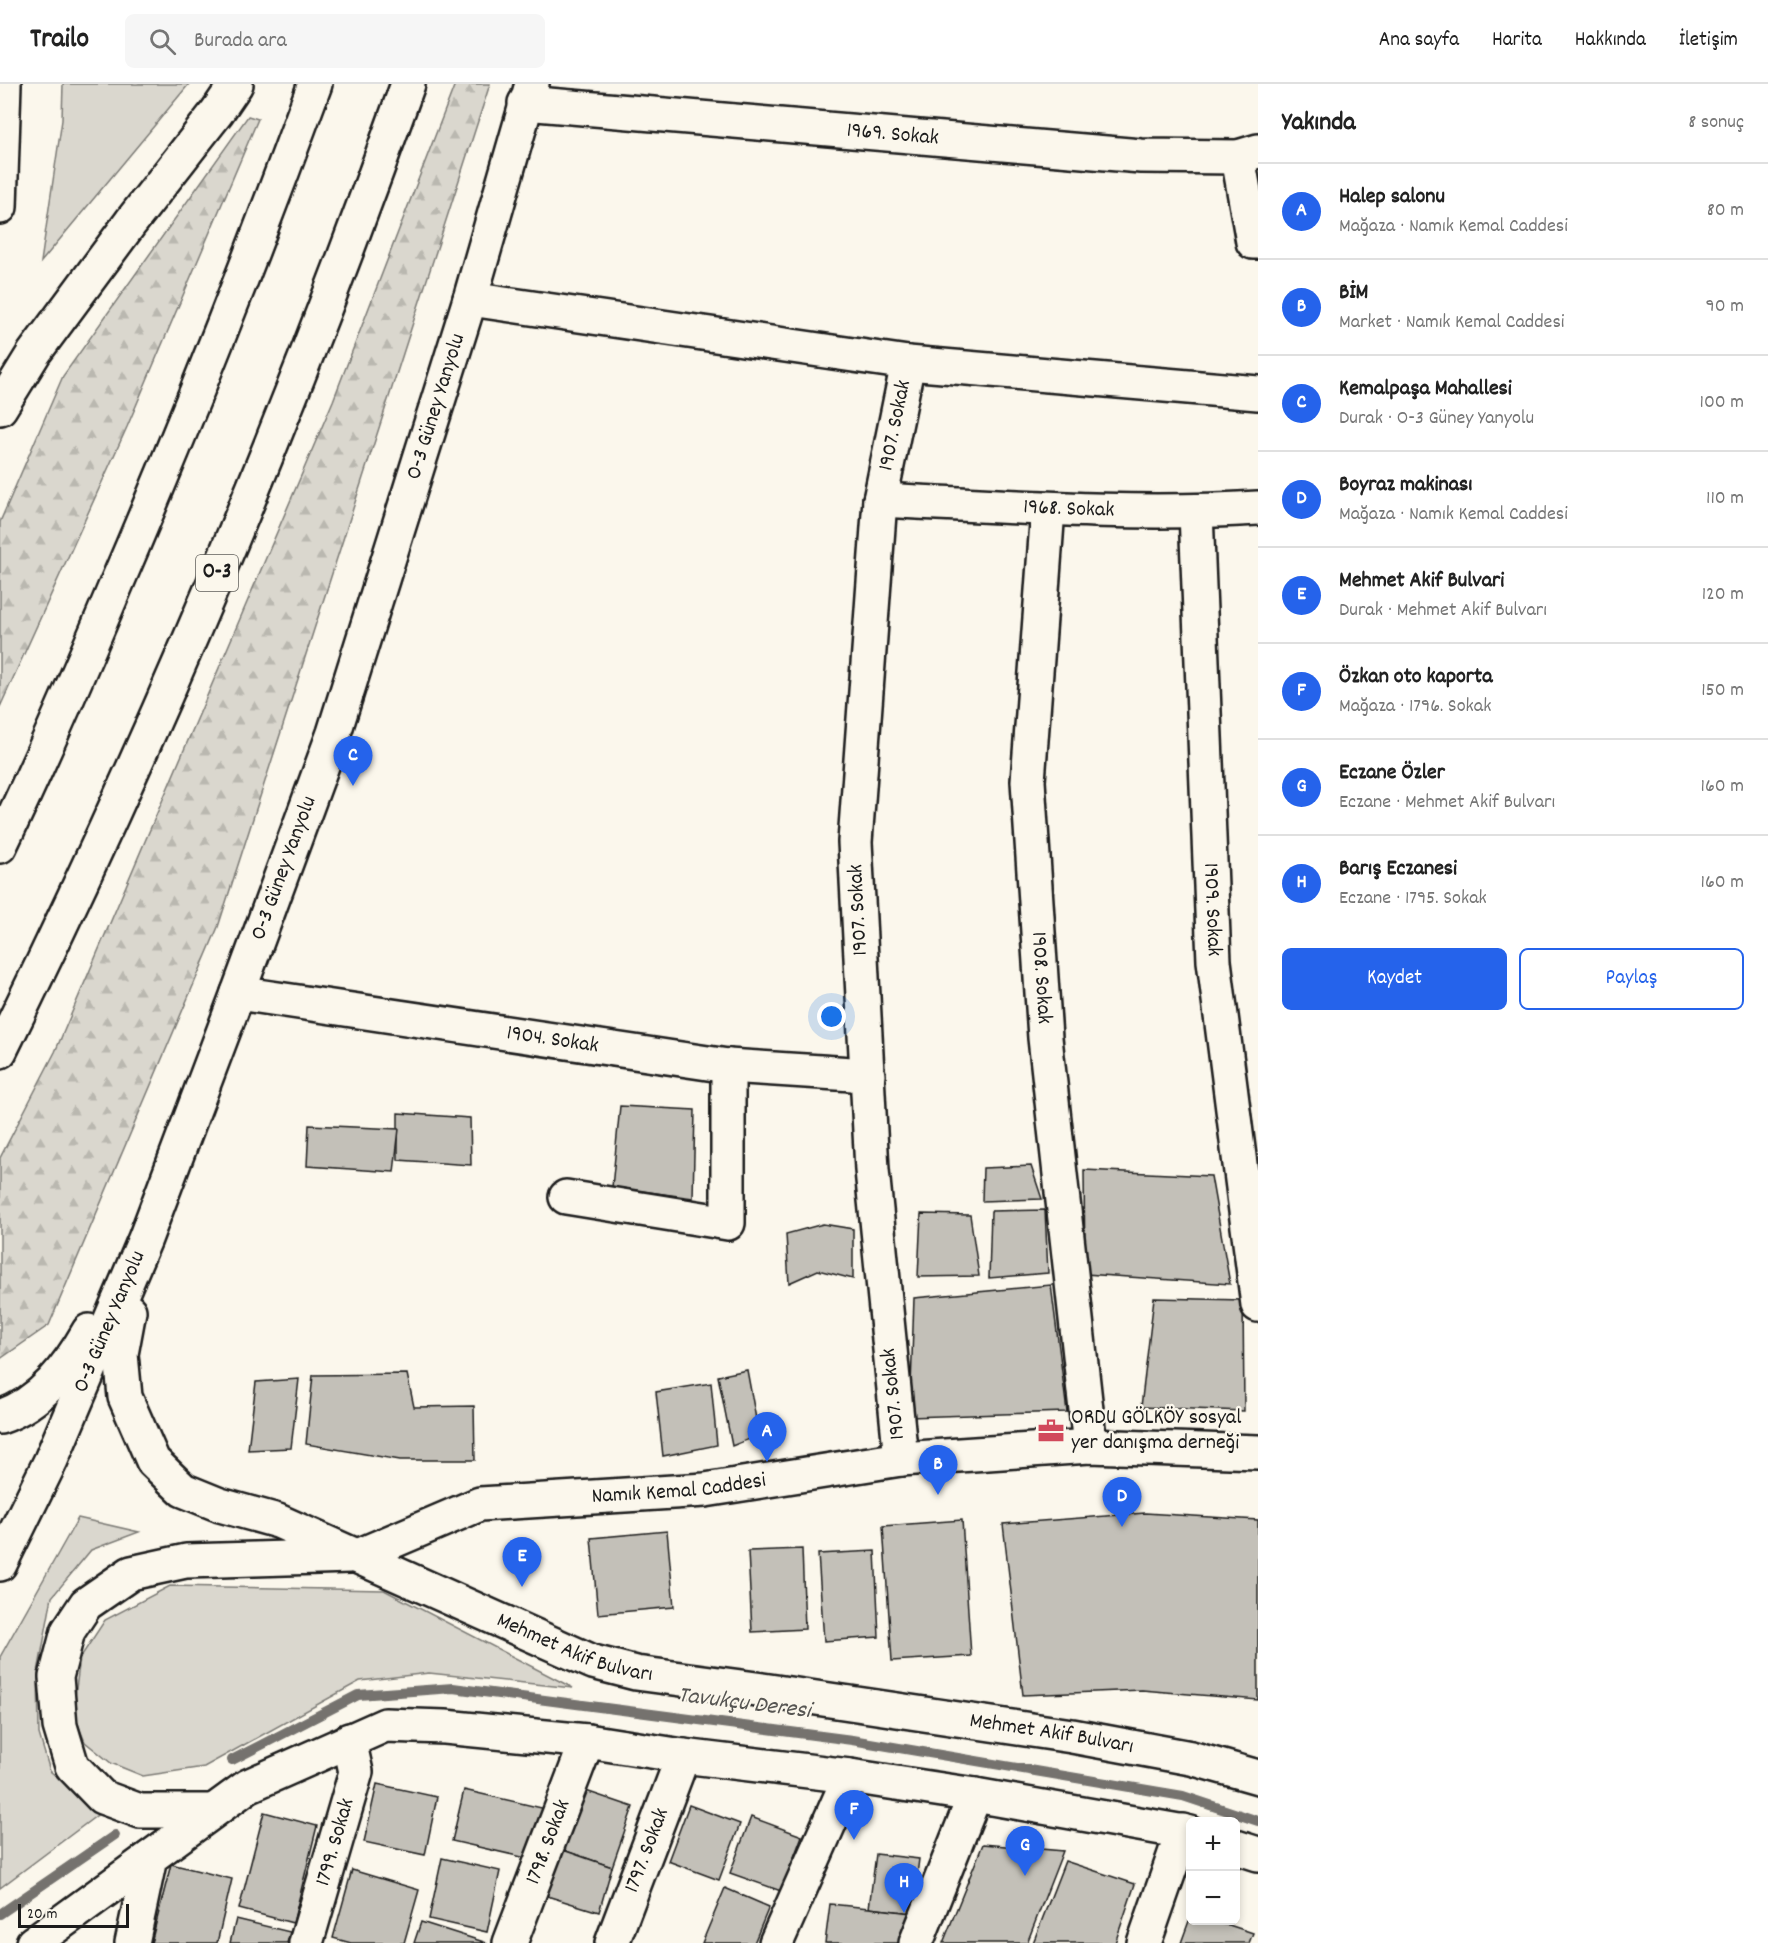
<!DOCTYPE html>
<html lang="tr">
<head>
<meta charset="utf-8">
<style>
  body { margin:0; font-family:Dekko,sans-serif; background:#f6f6f6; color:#222 }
  .controls { position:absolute; right:18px; bottom:18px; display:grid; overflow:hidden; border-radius:9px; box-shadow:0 3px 9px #0003 }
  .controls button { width:54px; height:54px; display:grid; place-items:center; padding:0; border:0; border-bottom:2px solid #e0e0e0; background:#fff; color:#222; font:30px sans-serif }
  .scale { position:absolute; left:18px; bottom:15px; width:111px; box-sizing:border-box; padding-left:6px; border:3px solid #1c1c1c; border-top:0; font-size:16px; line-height:21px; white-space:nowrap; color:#1c1c1c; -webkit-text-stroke:4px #fbf7ec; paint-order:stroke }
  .you { position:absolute; left:832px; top:933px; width:21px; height:21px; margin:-15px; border:4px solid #fff; border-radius:50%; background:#1a73e8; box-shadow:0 0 0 9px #1a73e833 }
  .badge { display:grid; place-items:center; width:39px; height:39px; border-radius:50%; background:#2563eb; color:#fff; font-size:20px; font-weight:700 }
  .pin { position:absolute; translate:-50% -50px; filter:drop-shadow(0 2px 3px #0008) }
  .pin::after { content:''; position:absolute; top:32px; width:21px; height:18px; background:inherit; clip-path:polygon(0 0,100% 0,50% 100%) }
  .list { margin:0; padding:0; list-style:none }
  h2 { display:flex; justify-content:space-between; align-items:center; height:78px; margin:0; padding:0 24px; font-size:26px }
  h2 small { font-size:20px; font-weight:400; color:#767676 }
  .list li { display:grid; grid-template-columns:39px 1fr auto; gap:18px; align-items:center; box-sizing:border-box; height:96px; padding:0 24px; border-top:2px solid #e0e0e0 }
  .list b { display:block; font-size:22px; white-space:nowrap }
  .list p { margin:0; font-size:20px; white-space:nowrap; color:#767676 }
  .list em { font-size:20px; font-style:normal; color:#767676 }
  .actions { display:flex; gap:12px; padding:18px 24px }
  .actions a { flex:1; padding:14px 0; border:2px solid #2563eb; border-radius:9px; text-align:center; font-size:21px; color:#2563eb }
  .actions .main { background:#2563eb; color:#fff }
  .icon { flex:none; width:33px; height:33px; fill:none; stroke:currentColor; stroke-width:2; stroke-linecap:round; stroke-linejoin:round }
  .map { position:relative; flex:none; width:1258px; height:1859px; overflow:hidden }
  header { display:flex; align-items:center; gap:36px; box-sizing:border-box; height:84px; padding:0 30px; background:#fff; border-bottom:2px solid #e0e0e0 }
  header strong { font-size:28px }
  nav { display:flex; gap:33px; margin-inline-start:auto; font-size:21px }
  .search { width:420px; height:54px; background:#f6f6f6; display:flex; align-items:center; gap:15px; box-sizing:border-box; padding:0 21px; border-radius:9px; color:#767676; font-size:22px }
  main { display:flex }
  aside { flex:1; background:#fff }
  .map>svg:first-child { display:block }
  .grass { fill:#dad7ce; stroke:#7b7a75; stroke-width:1.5 }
  .forest { fill:url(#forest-firs); stroke:#7b7a75; stroke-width:1.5 }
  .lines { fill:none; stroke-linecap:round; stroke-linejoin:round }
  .stream { stroke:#74726e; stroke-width:10 }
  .building { fill:#c3c0b8; stroke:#1c1c1c; stroke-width:1.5 }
  .minor-casing { stroke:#1c1c1c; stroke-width:38 }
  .tertiary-casing { stroke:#1c1c1c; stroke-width:38 }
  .primary-casing { stroke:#1c1c1c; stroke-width:38 }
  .trunk-casing { stroke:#1c1c1c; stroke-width:38 }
  .minor { stroke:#fbf7ec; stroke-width:33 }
  .tertiary { stroke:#fbf7ec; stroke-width:33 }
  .primary { stroke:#fbf7ec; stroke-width:33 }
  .trunk { stroke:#fbf7ec; stroke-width:33 }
  .labels { text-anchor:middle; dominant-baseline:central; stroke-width:4.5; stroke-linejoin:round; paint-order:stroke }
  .shield { fill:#fbf7ec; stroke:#5f5e5a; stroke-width:1.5 }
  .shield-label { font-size:21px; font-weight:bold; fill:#1c1c1c }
  .street-label { font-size:22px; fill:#1c1c1c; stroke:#fbf7ec }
  .poi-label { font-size:22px; fill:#1c1c1c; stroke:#fbf7ec; text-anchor:start }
  .water-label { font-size:24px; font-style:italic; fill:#575653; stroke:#fbf7ec }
</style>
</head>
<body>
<header>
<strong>Trailo</strong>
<div class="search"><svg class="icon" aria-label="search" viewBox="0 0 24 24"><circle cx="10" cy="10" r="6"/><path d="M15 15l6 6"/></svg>Burada ara</div>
<nav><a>Ana sayfa</a><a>Harita</a><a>Hakkında</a><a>İletişim</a></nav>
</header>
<main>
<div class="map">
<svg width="1258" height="1859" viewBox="0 0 1258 1859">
  <defs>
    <pattern id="forest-firs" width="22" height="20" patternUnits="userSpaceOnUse" patternTransform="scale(1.5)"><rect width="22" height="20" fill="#dad7ce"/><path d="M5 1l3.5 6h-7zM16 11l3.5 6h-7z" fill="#bab8b0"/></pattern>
  </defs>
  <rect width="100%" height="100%" fill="#fbf7ec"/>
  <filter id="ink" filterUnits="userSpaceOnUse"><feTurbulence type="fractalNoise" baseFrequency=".0167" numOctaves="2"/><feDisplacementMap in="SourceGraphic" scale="12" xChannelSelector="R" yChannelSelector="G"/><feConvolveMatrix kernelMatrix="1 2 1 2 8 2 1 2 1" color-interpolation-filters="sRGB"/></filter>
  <g filter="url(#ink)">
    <g class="grass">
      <path d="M63,0H189L41,178L62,36Z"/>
      <path d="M78,1434L139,1448L91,1466L52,1513L38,1588L39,1650L50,1687L100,1729L0,1804V1573Z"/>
      <path d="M170,1502L384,1506L573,1604L429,1589L360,1597L204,1683L143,1692L111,1679L85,1658L73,1628L80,1574L105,1536Z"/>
    </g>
    <g class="forest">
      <path d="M455,0H490L218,843L49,1241L0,1275V1074L55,968L333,317Z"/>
      <path d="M248,32L258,35L127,343L0,623V438L63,292Z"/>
    </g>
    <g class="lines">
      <g class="stream">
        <path d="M232,1676L358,1611L453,1604L852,1656L1183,1712L1258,1737"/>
        <path d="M0,1830L115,1751"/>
      </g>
    </g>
    <g class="building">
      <path d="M620,1022L695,1026L693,1114L612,1103Z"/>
      <path d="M398,1029L470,1034L471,1081L398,1076Z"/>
      <path d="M309,1041L399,1045L394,1088L307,1082Z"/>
      <path d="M1031,1082L1042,1115L982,1117L983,1084Z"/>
      <path d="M1084,1086L1211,1092L1230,1200L1085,1190Z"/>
      <path d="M1045,1126L1048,1189L989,1194L991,1127Z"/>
      <path d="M921,1130L970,1131L979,1192L918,1193Z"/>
      <path d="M823,1140L853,1145V1195L818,1186L789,1199L786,1150Z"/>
      <path d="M1051,1201L1067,1328L910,1333L914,1214Z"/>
      <path d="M1154,1214L1243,1216L1244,1327L1141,1323Z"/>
      <path d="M747,1286L759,1351L732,1362L718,1292Z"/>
      <path d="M407,1290L414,1323L474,1322L475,1376H400L306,1360L313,1291Z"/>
      <path d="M299,1295L291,1364L248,1366L256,1298Z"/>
      <path d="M711,1299L717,1361L663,1372L656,1308Z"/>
      <path d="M1145,1429L1258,1436V1616L1142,1606L1023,1611L1003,1440Z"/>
      <path d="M962,1436L971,1572L892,1577L883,1442Z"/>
      <path d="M667,1447L674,1523L598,1530L591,1454Z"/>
      <path d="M802,1465L805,1545L752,1548L748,1467Z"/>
      <path d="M875,1467L879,1553L824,1557L818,1470Z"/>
      <path d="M377,1700L437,1713L425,1771L364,1758Z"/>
      <path d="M464,1706L546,1725L535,1776L452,1757Z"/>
      <path d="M583,1706L633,1723L612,1783L563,1766Z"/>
      <path d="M689,1721L740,1740L719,1796L668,1777Z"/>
      <path d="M264,1728L317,1742L293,1839L239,1825Z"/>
      <path d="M751,1733L802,1752L781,1807L730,1789Z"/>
      <path d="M983,1760L1063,1767L1027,1859H943Z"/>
      <path d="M563,1766L612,1783L599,1828L547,1812Z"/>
      <path d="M876,1770L919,1775L912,1829L869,1824Z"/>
      <path d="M442,1774L500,1787L487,1848L429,1835Z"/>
      <path d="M1065,1777L1135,1800L1115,1859H1033Z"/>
      <path d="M171,1780L232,1795L217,1859H151Z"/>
      <path d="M352,1786L419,1806L404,1859H351L333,1854Z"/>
      <path d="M725,1804L769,1823L754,1859H702Z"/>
      <path d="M830,1820L869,1824L912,1829L900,1859H825Z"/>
      <path d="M236,1835L290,1848L287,1859H230Z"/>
      <path d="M1189,1837L1229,1841L1253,1849L1249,1859H1181Z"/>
      <path d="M421,1838L487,1859H414Z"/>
    </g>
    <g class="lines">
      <g class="minor-casing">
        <g id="minor">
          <path id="s1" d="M525,19L1141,72L1238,73L1258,67"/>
          <path d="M1238,73L1253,158H1258"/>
          <path d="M470,215L908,279L1258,309"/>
          <path id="s2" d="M880,416C1006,422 1132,432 1258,424"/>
          <path id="s3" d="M1048,425L1028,697L1045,954L1090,1362"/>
          <path id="s4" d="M1196,428L1214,877L1258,1221"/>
          <path id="s5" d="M238,909L728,982L868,991"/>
          <path d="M566,1113L728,1139V982"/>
          <path id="s6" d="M901,1375L872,1086L855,758L880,416L908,279"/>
          <path d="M132,1859L150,1774"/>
          <path id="s7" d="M306,1859L356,1688L349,1656"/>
          <path id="s8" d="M510,1859L587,1657"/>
          <path id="s9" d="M612,1859L683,1672"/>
          <path d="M776,1859L850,1692"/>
          <path d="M916,1859L975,1711"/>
          <path d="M1144,1859L1183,1747"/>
        </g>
      </g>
      <g class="tertiary-casing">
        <g id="tertiary">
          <path id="s10" d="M358,1472L480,1420L705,1406L901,1375L1090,1362L1258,1368"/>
        </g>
      </g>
      <g class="primary-casing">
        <g id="primary">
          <path d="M0,123L4,0"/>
          <path id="s11" d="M129,1227L121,1270L125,1313L153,1377L183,1406L220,1421L278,1437L593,1578L636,1589L749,1604L1072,1652L1191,1674L1258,1693"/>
          <path d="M0,1333C41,1319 68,1284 89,1247"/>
          <path id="s12" d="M0,1480L51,1376L145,1155L238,909L334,649L470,215L532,0"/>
          <path d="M213,1727H140L102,1713L72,1682L60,1642L56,1593L68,1547L86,1520L131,1489L186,1477L350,1472"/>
          <path d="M1236,1763L1258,1770"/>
          <path d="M33,1859L248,1702L385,1641L445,1643L587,1657L683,1672L850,1692L975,1711L1190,1749"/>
        </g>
      </g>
      <g class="trunk-casing">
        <g id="trunk">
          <path d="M0,324L34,269L131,138L217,28L236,0"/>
          <path d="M0,762C41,676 79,589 116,501C187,336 253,169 315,0"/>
          <path d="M0,967C155,653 290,330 408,0"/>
        </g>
      </g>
      <use href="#minor" class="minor"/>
      <use href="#tertiary" class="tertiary"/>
      <use href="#primary" class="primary"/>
      <use href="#trunk" class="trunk"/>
    </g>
  </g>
  <defs>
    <g id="office-bare" transform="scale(2.07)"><path d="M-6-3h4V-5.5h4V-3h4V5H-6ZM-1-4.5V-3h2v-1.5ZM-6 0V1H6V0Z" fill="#d1495b" stroke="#fbf7ec" stroke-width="2.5" paint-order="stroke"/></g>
  </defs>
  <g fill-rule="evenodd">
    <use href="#office-bare" x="1051" y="1347"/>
  </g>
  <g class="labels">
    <rect class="shield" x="196" y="471" width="42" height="36" rx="4.5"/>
    <g class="shield-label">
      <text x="217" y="489">O-3</text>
    </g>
    <g class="street-label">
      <text stroke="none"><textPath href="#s1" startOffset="369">1969. Sokak</textPath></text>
      <text stroke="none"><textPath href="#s12" startOffset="1238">O-3 Güney Yanyolu</textPath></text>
      <text stroke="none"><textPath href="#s6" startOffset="1038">1907. Sokak</textPath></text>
      <text stroke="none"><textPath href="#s2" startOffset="189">1968. Sokak</textPath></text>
      <text stroke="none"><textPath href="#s12" startOffset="752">O-3 Güney Yanyolu</textPath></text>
      <text transform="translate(859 826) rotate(-93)">1907. Sokak</text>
      <text stroke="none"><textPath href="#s4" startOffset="398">1909. Sokak</textPath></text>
      <text stroke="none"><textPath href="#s3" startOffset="470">1908. Sokak</textPath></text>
      <text stroke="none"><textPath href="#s5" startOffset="318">1904. Sokak</textPath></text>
      <text stroke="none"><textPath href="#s12" startOffset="266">O-3 Güney Yanyolu</textPath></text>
      <text transform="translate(894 1310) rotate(-96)">1907. Sokak</text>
      <text stroke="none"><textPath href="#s10" startOffset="332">Namık Kemal Caddesi</textPath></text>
      <text stroke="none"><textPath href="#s11" startOffset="622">Mehmet Akif Bulvarı</textPath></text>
      <text stroke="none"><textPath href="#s11" startOffset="1108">Mehmet Akif Bulvarı</textPath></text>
      <text stroke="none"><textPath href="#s7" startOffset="105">1799. Sokak</textPath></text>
      <text stroke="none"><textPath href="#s8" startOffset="108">1798. Sokak</textPath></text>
      <text stroke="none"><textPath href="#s9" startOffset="99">1797. Sokak</textPath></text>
    </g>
    <g class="poi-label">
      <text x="1071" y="1334">ORDU GÖLKÖY sosyal<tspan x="1071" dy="25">yer danışma derneği</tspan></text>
    </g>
    <g class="water-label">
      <text transform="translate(744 1620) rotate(7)">Tavukçu Deresi</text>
    </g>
  </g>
</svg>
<div class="controls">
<button>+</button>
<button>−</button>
</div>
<div class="scale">20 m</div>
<div class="you"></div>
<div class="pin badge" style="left:767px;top:1378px">A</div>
<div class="pin badge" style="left:938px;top:1411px">B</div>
<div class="pin badge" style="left:353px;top:702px">C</div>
<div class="pin badge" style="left:1122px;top:1443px">D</div>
<div class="pin badge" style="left:522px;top:1503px">E</div>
<div class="pin badge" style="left:854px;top:1756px">F</div>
<div class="pin badge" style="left:1025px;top:1792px">G</div>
<div class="pin badge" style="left:904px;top:1829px">H</div>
</div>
<aside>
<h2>Yakında<small>8 sonuç</small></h2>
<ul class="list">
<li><span class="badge">A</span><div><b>Halep salonu</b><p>Mağaza · Namık Kemal Caddesi</p></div><em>80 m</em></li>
<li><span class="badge">B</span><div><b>BİM</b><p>Market · Namık Kemal Caddesi</p></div><em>90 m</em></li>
<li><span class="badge">C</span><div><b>Kemalpaşa Mahallesi</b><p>Durak · O-3 Güney Yanyolu</p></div><em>100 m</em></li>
<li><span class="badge">D</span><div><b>Boyraz makinası</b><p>Mağaza · Namık Kemal Caddesi</p></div><em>110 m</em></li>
<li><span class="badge">E</span><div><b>Mehmet Akif Bulvari</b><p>Durak · Mehmet Akif Bulvarı</p></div><em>120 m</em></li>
<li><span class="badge">F</span><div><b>Özkan oto kaporta</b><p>Mağaza · 1796. Sokak</p></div><em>150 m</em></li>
<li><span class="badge">G</span><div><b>Eczane Özler</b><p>Eczane · Mehmet Akif Bulvarı</p></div><em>160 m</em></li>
<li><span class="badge">H</span><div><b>Barış Eczanesi</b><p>Eczane · 1795. Sokak</p></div><em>160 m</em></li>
</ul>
<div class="actions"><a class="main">Kaydet</a><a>Paylaş</a></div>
</aside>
</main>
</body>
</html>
